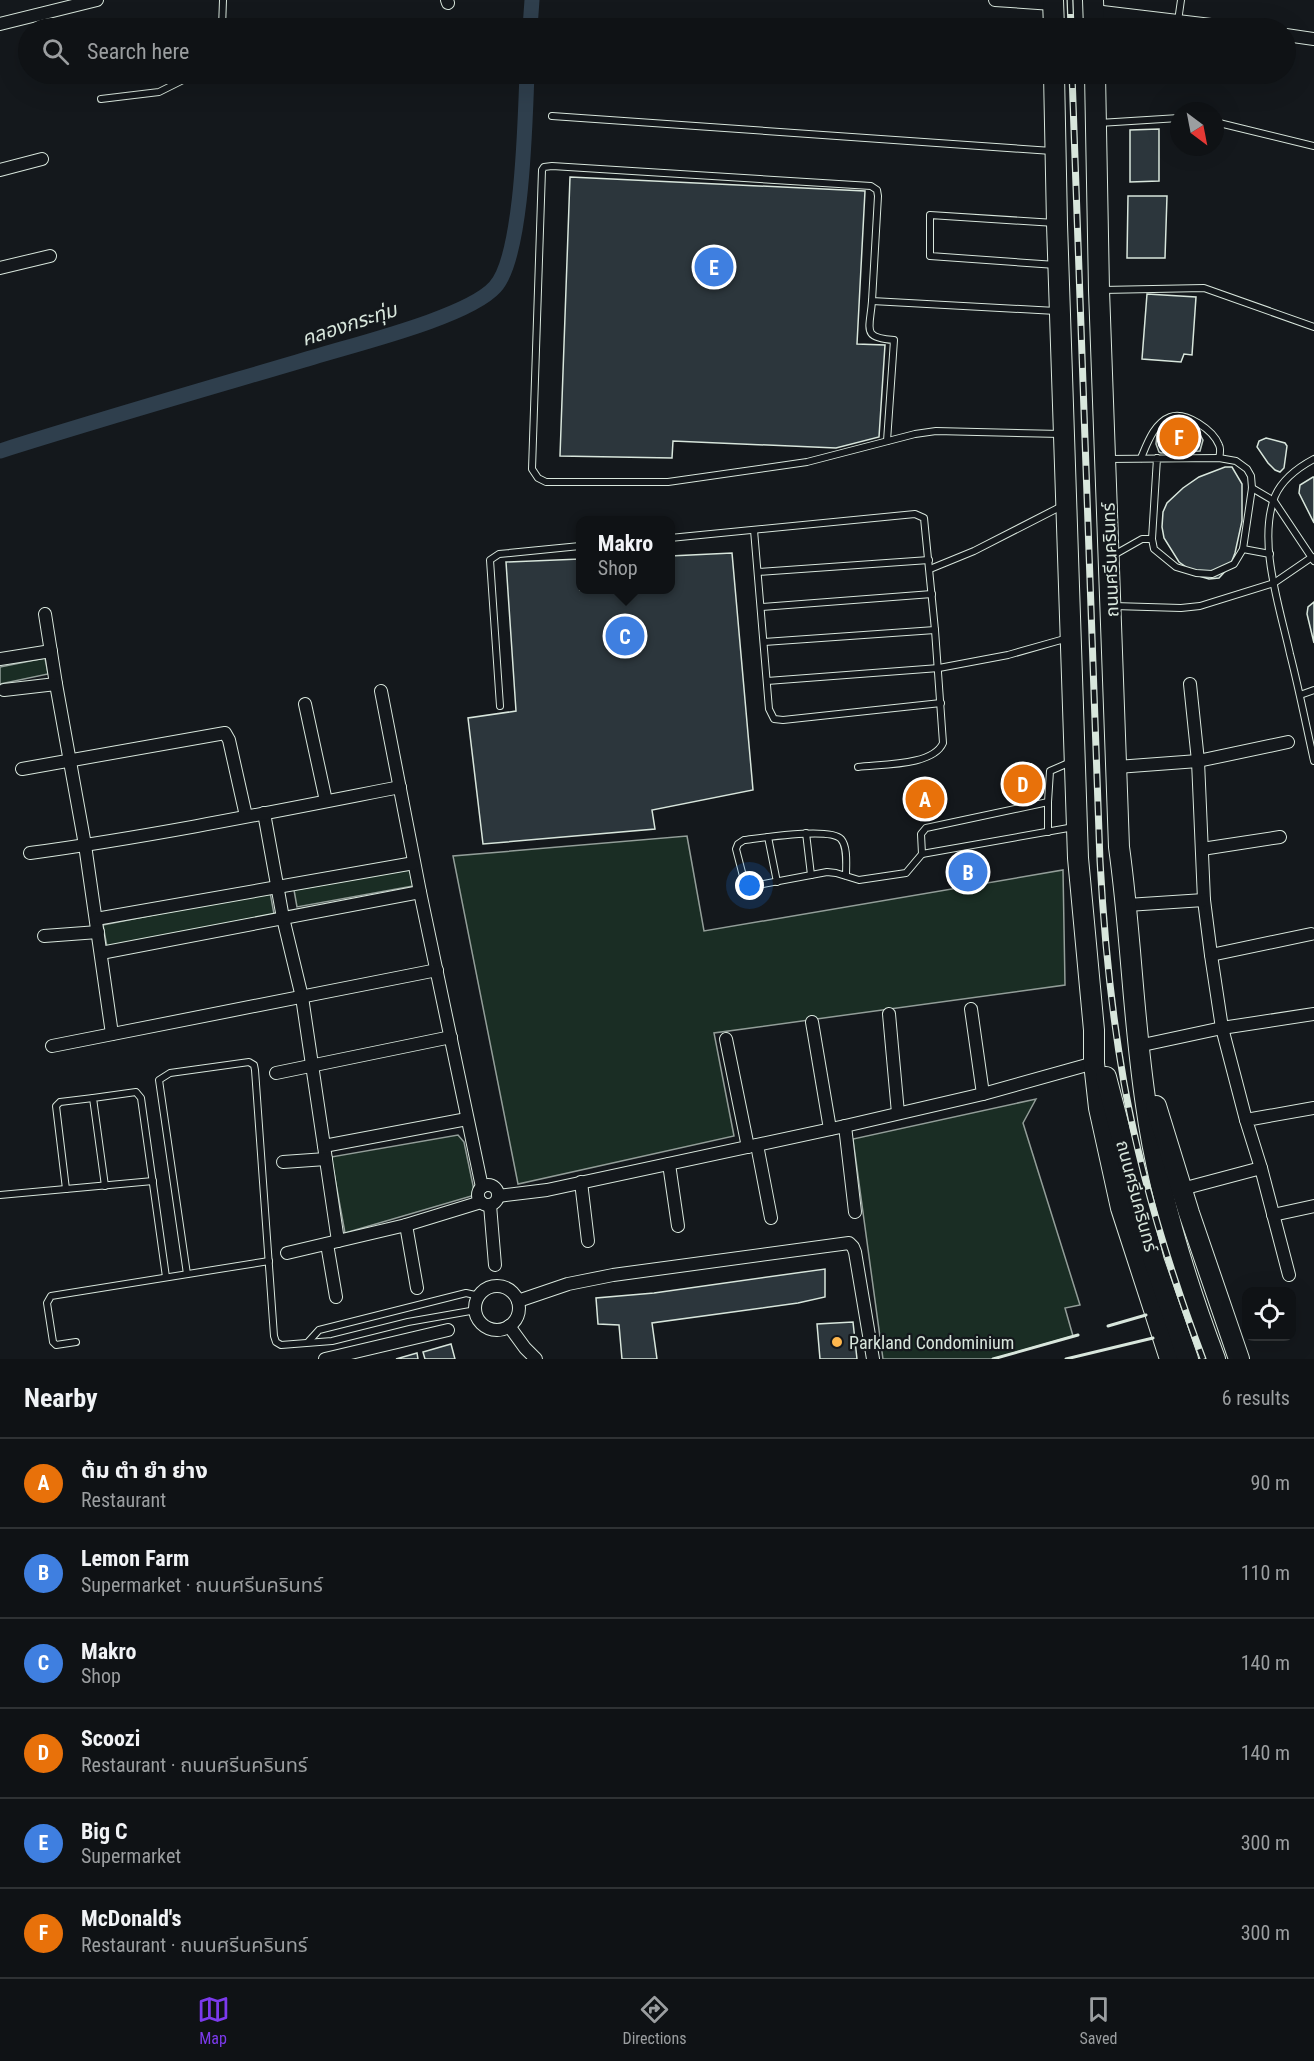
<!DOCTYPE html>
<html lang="en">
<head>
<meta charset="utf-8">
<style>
  body { margin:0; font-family:"Roboto Condensed","Noto Sans Thai",sans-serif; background:#1d2022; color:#f1f3f6 }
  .controls { position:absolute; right:18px; bottom:18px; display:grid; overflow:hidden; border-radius:12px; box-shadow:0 6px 24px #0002 }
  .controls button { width:54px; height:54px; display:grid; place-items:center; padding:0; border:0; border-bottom:2px solid #2f3234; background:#0f1215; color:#f1f3f6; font:30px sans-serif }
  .compass { position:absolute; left:1170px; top:102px; width:54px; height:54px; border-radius:50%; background:#0f1215; box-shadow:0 6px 24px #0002; rotate:148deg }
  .you { position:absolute; left:750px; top:886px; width:21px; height:21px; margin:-15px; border:4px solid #fff; border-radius:50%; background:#1a73e8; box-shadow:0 0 0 9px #1a73e833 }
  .badge { display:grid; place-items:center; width:39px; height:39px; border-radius:50%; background:#7c3aed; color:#fff; font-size:20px; font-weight:700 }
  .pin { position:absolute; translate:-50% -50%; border:3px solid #fff; box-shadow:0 2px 6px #0006 }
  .popup { position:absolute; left:576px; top:516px; width:99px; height:78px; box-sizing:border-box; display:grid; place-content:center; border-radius:12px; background:#0f1215; filter:drop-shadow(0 2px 4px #0005); font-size:20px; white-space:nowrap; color:#9b9ea0 }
  .popup b { font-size:22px; color:#f1f3f6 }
  .popup::after { content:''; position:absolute; left:50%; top:100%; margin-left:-12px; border:12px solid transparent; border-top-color:#0f1215 }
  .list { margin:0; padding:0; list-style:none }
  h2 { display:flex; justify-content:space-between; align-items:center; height:78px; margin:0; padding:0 24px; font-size:26px }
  h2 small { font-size:20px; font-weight:400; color:#9b9ea0 }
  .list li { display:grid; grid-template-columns:39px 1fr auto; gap:18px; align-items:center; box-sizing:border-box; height:90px; padding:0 24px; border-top:2px solid #2f3234 }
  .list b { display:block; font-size:22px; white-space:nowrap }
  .list p { margin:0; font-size:20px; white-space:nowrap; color:#9b9ea0 }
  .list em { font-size:20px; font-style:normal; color:#9b9ea0 }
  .icon { flex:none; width:33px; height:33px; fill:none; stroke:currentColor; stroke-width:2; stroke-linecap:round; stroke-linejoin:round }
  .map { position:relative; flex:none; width:1314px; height:1359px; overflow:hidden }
  .search { position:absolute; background:#0f1215; box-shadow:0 6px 24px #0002; left:18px; right:18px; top:18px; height:66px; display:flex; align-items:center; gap:15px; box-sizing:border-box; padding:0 21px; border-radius:33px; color:#9b9ea0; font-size:22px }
  .sheet { height:618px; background:#0f1215 }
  nav { display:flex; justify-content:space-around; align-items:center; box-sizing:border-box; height:84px; border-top:2px solid #2f3234; background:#0f1215; font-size:16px; color:#9b9ea0 }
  nav a { display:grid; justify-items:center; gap:3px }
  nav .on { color:#7c3aed }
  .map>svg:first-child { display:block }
  .green { fill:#1a2d24; stroke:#939e99; stroke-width:1.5 }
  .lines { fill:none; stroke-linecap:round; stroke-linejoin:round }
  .canal { stroke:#2f3f4d; stroke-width:15 }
  .building { fill:#2c363c; stroke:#d8e6dc; stroke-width:1.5 }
  .service-casing { stroke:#d8e6dc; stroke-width:8 }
  .minor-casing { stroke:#d8e6dc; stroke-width:14 }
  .primary-casing { stroke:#d8e6dc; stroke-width:22 }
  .service { stroke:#14181c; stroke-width:6 }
  .minor { stroke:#14181c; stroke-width:12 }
  .primary { stroke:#14181c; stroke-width:20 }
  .rail-casing { stroke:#d8e6dc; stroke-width:7 }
  .rail { stroke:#14181c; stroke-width:4.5; stroke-dasharray:14; stroke-linecap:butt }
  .wall { stroke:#d8e6dc; stroke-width:3 }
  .poi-dot { fill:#ffb74d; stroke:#14181c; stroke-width:2 }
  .labels { text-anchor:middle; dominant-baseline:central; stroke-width:4.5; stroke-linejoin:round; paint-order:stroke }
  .street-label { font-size:18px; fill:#d8e6dc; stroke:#14181c }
  .poi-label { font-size:18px; fill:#d8e6dc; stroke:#14181c; text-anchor:start }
  .water-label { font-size:20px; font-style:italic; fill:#d8e6dc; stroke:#14181c }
</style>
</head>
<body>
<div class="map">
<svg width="1314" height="1359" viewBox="0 0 1314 1359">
  <rect width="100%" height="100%" fill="#14181c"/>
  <g class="green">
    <path d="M45,658L48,674L0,684V667Z"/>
    <path d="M687,836L704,931L1063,870L1065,985L714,1033L734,1136L518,1184L453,856Z"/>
    <path d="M410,869L413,886L297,907L294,890Z"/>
    <path d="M270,892L274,914L107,947L103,925Z"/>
    <path d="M1036,1099L1023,1123L1080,1305L1065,1308L1073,1336L993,1359H883L853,1139Z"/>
    <path d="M458,1135L464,1142L475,1195L345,1233L331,1157Z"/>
  </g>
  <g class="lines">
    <g class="canal">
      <path d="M530,28L532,0"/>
      <path d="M0,451C104,418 209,388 314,357C356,344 468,317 495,287C523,257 525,118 527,74"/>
    </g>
  </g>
  <g class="building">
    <path d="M1159,129V181L1130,182V130Z"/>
    <path d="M570,177L865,191L857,344L885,345L879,437L836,448L673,441L672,458L560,456Z"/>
    <path d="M1128,196H1167L1165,258H1127Z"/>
    <path d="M1147,294L1196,297L1192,355L1184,354L1181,362L1142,359Z"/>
    <path d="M1170,422H1183L1197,429L1203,440L1200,451L1161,453L1159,452L1156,444L1157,435L1162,428Z"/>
    <path d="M1266,438L1285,443L1287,446L1284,468L1280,472L1275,470L1268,463L1257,447L1259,441Z"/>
    <path d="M1225,467H1232L1242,484V521L1235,553L1230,566L1219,578L1209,579L1199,576L1179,562L1164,538L1162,527L1163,512L1167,503L1183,488L1199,477Z"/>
    <path d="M1313,477H1314V523L1299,493L1300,485Z"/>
    <path d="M732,553L753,790L652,810L655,829L483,844L468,718L516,711L506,562L580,559V590H670V556Z"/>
    <path d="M1314,602V643L1307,614L1308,607Z"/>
    <path d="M825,1269V1297L798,1303L652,1323L657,1359H622L619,1325L598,1324L596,1298L654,1293Z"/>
    <path d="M853,1322L857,1359H820L817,1324Z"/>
    <path d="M451,1344L455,1359H425L423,1352Z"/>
    <path d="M417,1353L418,1359H396Z"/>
  </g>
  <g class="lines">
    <g class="service-casing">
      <g id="service">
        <path d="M1178,21L1181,0"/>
        <path d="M222,28L223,0"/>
        <path d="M101,99L159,92L195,74"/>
        <path d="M552,116L1052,151"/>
        <path d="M1215,122L1314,146"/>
        <path d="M1099,123L1179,118"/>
        <path d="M1055,223L930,215V256L1056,265"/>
        <path d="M1102,290L1204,288L1314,327"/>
        <path d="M872,301C870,329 861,338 894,340L887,441"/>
        <path d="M1056,311L872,301L878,196L877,190L871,186L552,166L544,167L542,170L532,469L538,478L546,482H668L807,462L915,434L936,431L1061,434"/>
        <path d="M1141,458C1147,444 1154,423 1170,417C1186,411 1213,430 1219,445C1221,449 1220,454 1219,458"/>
        <path d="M1107,459L1219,458L1236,461L1247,469L1251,476L1252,488L1243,549L1234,564L1212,574L1196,573L1176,567L1154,549L1152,539L1157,458"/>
        <path d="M1314,459C1299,467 1282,480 1275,496C1257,542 1280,608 1290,654C1299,689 1306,725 1314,761"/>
        <path d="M1252,488L1274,501L1314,561"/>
        <path d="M754,530L769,709L774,719L783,720L941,703"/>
        <path d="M670,538L915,514L924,518L935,630L943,743C933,766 881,764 858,767"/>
        <path d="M1243,549L1270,554"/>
        <path d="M1112,556L1142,539H1152"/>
        <path d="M930,569L974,551L1062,506"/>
        <path d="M758,572L929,560"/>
        <path d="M1114,606L1181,608L1200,606L1274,583L1312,557"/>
        <path d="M761,607L932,594"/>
        <path d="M764,642L935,630"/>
        <path d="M767,681L939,668L1008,655L1068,638"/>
        <path d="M1300,695L1314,690"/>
        <path d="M500,706L490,560L499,554L580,546"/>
        <path d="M1048,802V832"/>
        <path d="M806,833L811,875"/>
        <path d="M768,837L777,882"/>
        <path d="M922,854L921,834L926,828L1048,802L1050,771L1073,761"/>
        <path d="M846,876C846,865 848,847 841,839C830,827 761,838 744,840L738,844L736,849L744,880L747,884L753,886L827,872L836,873L859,880L906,873L922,854L1074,827"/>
        <path d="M105,1186L93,1098L136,1092L141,1098L166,1277"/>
        <path d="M66,1189L56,1106L60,1102L93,1098"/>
        <path d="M0,1195L153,1181"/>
        <path d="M187,1274L159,1080L170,1073L249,1062L254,1065L255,1070L274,1336L276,1342L281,1345L332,1341L408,1322L476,1310"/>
        <path d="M309,1341L319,1330L466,1293L475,1295L484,1291"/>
        <path d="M76,1342L56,1345L53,1342L47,1303L51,1296L269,1261"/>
      </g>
    </g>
    <g class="minor-casing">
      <g id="minor">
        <path d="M447,0L448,3"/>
        <path d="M995,0L1053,4"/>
        <path d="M1094,11L1236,28"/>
        <path d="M0,24L97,0"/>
        <path d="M1286,35L1314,39"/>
        <path d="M0,170L42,159"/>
        <path d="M0,268L50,256"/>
        <path d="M45,614L56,684L85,845L112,1034"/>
        <path d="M0,659L51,651"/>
        <path d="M1190,684L1198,761L1204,900L1211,955L1222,1028L1246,1120"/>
        <path d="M4,690L56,684"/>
        <path d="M381,691L420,892L482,1187"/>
        <path d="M305,704L326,801"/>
        <path d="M1117,767L1198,761L1288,742"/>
        <path d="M22,769L225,733L229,740L246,816"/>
        <path d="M264,813L283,918L302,997L338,1241"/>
        <path d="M1202,849L1280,837"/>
        <path d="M30,853C154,836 277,811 400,787"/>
        <path d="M1127,905L1204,900"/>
        <path d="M96,919L414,863"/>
        <path d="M44,936L98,932"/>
        <path d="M101,953L420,892"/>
        <path d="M1211,955L1311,934"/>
        <path d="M971,1009L983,1094"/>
        <path d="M889,1014L898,1113"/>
        <path d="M812,1022L830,1129"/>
        <path d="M726,1039L748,1147"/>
        <path d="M52,1046L437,970"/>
        <path d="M1138,1046L1222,1028L1314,1014"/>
        <path d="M276,1073L451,1037"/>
        <path d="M845,1126L855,1212"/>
        <path d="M757,1145L771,1218"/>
        <path d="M324,1146L467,1119"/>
        <path d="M283,1162L326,1159"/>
        <path d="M669,1164L678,1226"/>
        <path d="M1261,1168L1246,1120L1314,1108"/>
        <path d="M581,1182L588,1241"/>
        <circle cx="488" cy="1195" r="10"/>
        <path d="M1182,1189L1261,1168L1289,1275"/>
        <path d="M498,1196L547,1190L845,1126L983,1094L1094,1063"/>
        <path d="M490,1205L495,1265"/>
        <path d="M1273,1215L1314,1206"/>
        <path d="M406,1225L417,1288"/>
        <path d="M327,1244L336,1297"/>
        <path d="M287,1253L406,1225L481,1202"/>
        <circle cx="497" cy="1308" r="22"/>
        <path d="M518,1301L568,1284L613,1275L849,1243L853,1247L855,1252L873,1359"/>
        <path d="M509,1326L525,1348L536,1359"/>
        <path d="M325,1359L448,1330"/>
      </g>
    </g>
    <g class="primary-casing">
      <g id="primary">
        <path d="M1053,0L1054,28"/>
        <path d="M1093,0L1094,28"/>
        <path d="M1054,74L1057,224L1078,858L1094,1030V1063L1099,1108L1121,1208L1170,1359"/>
        <path d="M1095,74L1099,290L1119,847C1131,933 1133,1019 1146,1105C1158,1192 1184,1277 1215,1359"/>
        <path d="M1106,1077L1154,1261L1188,1359"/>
        <path d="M1156,1106L1189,1213L1239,1359"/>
      </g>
    </g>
    <use href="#service" class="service"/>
    <use href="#minor" class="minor"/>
    <use href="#primary" class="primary"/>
    <g class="rail-casing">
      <g id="rail">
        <path d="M1070,0L1071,28"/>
        <path d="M1072,74L1100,861C1104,935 1111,1009 1124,1083C1141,1177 1169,1269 1203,1359"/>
      </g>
    </g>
    <use href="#rail" class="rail"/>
    <g class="wall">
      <path d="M1108,1326L1146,1315"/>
      <path d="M993,1359L1078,1335"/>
      <path d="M1066,1359L1153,1338"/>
    </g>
  </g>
  <circle class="poi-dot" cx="837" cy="1342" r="6"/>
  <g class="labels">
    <g class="street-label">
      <text transform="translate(1110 560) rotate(-92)">ถนนศรีนครินทร์</text>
      <text transform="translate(1137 1196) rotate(75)">ถนนศรีนครินทร์</text>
    </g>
    <g class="poi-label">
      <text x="849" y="1342">Parkland Condominium</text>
    </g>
    <g class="water-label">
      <text transform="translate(349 324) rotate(-18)">คลองกระทุ่ม</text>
    </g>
  </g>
</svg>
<div class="controls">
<button><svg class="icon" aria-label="locate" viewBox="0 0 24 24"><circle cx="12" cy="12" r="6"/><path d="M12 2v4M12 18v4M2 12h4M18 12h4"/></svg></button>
</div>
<svg class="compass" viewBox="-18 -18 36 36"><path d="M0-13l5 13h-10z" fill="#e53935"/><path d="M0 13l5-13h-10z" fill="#9b9ea0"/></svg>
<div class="you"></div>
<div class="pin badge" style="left:925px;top:799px;background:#e8710a">A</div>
<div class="pin badge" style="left:968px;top:872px;background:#3f7fe0">B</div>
<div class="pin badge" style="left:625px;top:636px;background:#3f7fe0">C</div>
<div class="popup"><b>Makro</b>Shop</div>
<div class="pin badge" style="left:1023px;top:784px;background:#e8710a">D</div>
<div class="pin badge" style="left:714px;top:267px;background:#3f7fe0">E</div>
<div class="pin badge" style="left:1179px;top:437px;background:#e8710a">F</div>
<div class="search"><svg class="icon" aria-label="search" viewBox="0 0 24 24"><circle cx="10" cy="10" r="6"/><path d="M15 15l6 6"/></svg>Search here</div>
</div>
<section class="sheet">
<h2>Nearby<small>6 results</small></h2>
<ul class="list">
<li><span class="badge" style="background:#e8710a">A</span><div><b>ต้ม ตำ ยำ ย่าง</b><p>Restaurant</p></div><em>90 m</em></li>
<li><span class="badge" style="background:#3f7fe0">B</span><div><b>Lemon Farm</b><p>Supermarket · ถนนศรีนครินทร์</p></div><em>110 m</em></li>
<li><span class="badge" style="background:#3f7fe0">C</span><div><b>Makro</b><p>Shop</p></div><em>140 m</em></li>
<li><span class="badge" style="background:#e8710a">D</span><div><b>Scoozi</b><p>Restaurant · ถนนศรีนครินทร์</p></div><em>140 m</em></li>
<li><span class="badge" style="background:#3f7fe0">E</span><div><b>Big C</b><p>Supermarket</p></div><em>300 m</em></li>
<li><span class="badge" style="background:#e8710a">F</span><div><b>McDonald's</b><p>Restaurant · ถนนศรีนครินทร์</p></div><em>300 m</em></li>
</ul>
</section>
<nav>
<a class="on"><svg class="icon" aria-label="map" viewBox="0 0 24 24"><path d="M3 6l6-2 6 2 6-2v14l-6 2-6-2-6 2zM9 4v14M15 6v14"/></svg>Map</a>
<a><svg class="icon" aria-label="directions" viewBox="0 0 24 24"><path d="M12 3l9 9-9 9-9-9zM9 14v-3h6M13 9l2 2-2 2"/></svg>Directions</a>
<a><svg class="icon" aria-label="saved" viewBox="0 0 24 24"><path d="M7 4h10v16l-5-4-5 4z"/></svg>Saved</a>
</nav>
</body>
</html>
